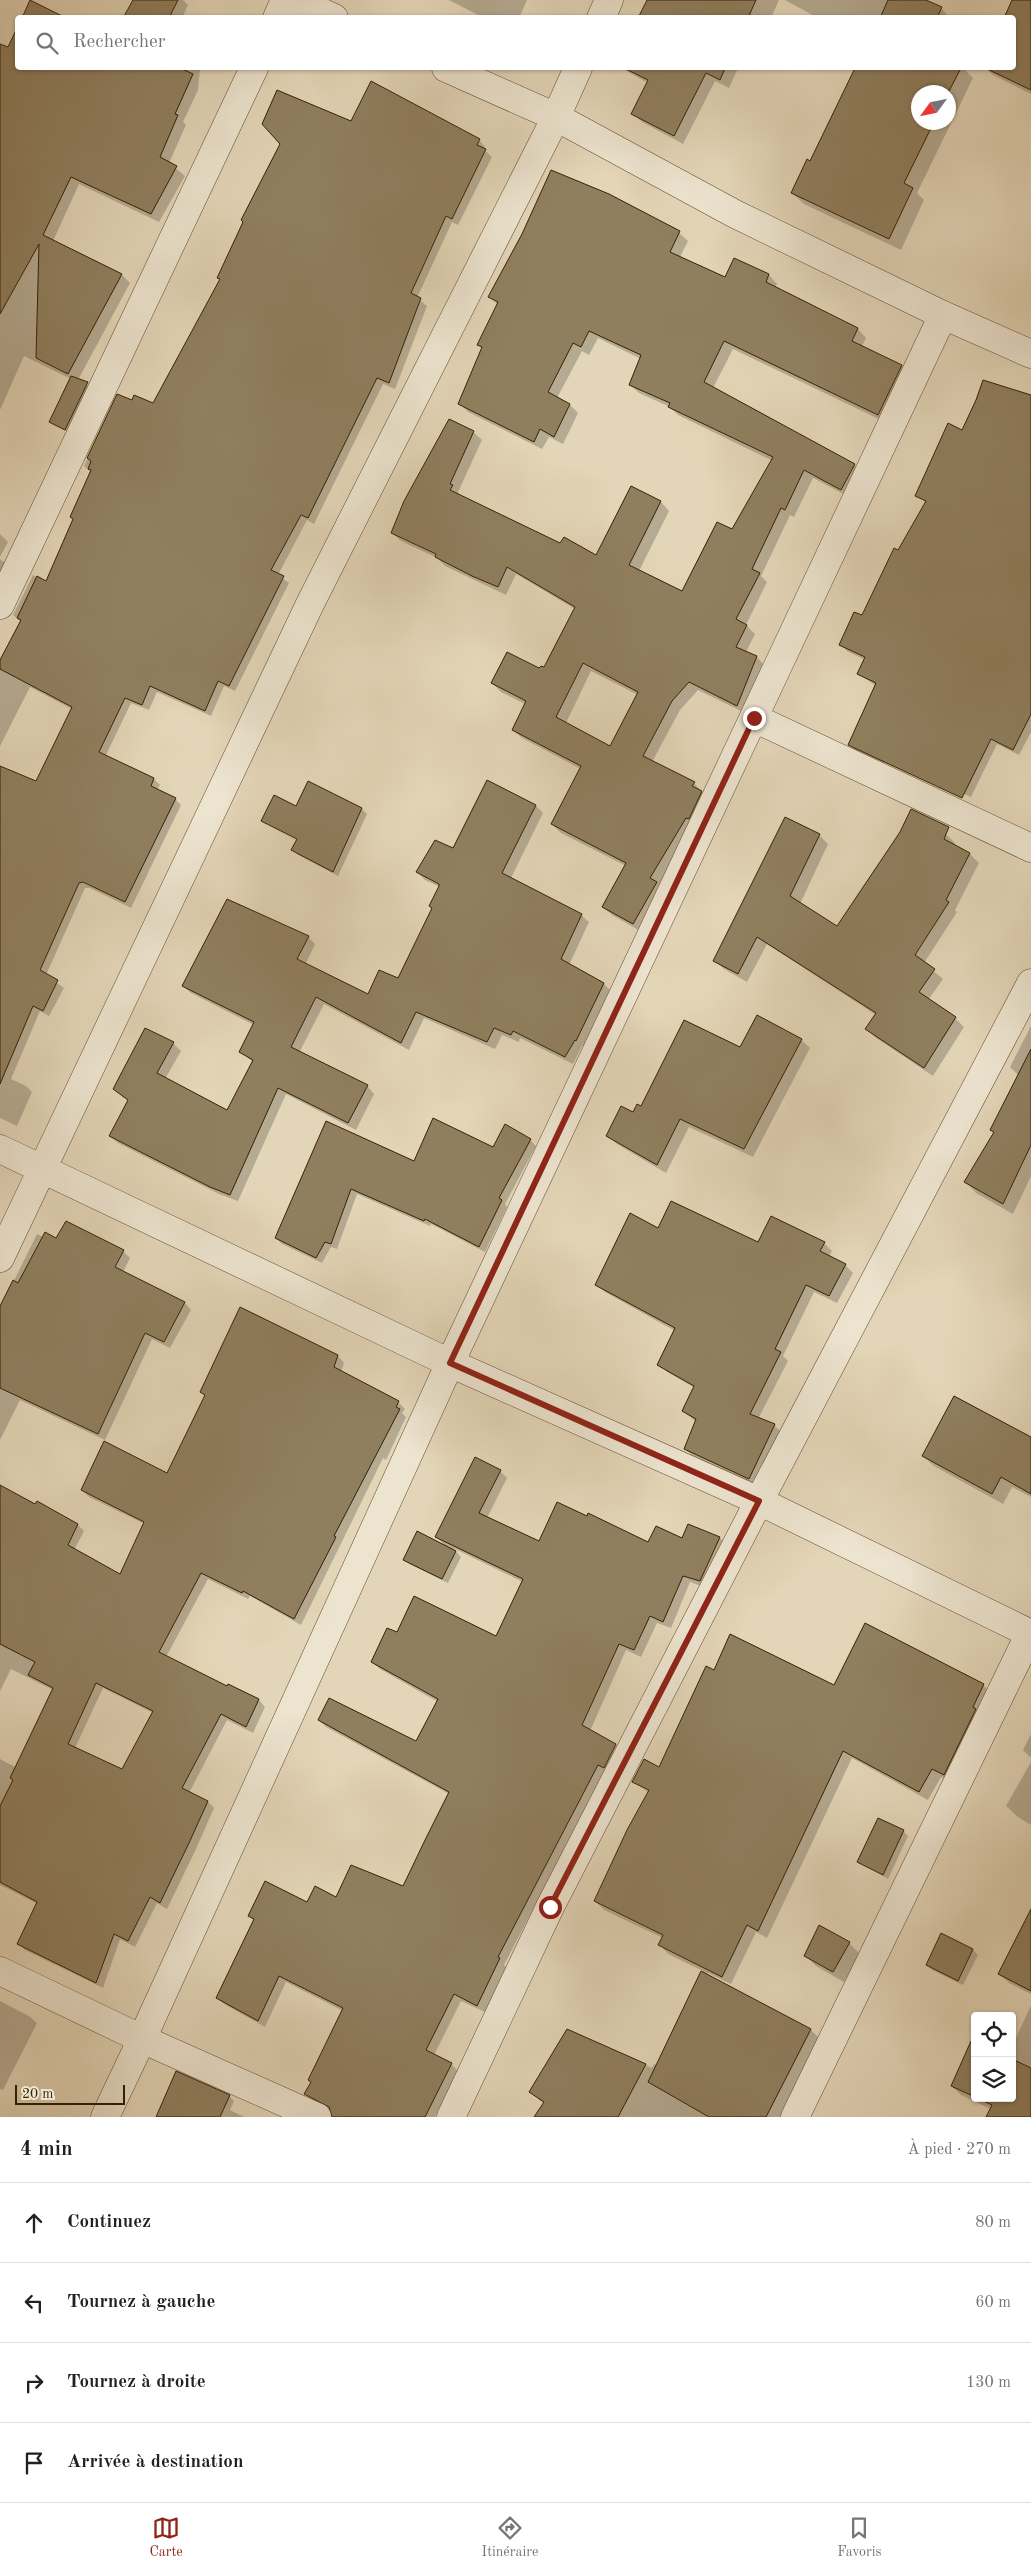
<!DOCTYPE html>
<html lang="fr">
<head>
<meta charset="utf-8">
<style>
  body { margin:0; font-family:"Old Standard TT",serif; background:#f2f2f2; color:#202124 }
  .controls { position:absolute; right:15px; bottom:15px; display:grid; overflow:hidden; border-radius:5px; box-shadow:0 1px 4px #0004 }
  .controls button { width:45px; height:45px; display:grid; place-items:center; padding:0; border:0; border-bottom:1px solid #e0e0e0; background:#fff; color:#202124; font:25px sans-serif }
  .compass { position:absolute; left:911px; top:85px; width:45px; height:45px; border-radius:50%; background:#fff; box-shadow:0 1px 4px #0004; rotate:237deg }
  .scale { position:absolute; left:15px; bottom:12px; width:110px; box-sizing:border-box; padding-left:5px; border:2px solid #362100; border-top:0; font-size:14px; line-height:18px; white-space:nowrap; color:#362100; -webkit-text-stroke:4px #ede4d0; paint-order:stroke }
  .stop { position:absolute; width:15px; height:15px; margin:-11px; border:4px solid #8f2418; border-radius:50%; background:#fff }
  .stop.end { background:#8f2418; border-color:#fff; box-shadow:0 1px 5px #0008 }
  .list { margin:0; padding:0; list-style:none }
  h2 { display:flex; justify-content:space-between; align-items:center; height:65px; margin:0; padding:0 20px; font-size:21px }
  h2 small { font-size:16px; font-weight:400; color:#757577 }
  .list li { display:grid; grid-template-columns:32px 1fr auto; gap:15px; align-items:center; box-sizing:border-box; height:80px; padding:0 20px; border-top:1px solid #e0e0e0 }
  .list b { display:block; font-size:19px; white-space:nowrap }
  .list em { font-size:16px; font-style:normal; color:#757577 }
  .icon { flex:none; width:28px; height:28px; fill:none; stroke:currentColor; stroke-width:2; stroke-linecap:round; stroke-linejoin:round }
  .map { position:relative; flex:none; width:1031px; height:2117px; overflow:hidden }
  .search { position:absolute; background:#fff; box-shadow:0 1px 4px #0004; left:15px; right:15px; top:15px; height:55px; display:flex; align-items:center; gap:12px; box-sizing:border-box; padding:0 18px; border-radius:5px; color:#757577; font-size:19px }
  .sheet { height:385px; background:#fff }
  nav { display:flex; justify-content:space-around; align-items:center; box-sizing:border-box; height:70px; border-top:1px solid #e0e0e0; background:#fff; font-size:14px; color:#757577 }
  nav a { display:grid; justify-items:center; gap:2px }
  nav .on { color:#8f2418 }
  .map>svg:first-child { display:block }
  .shadow { fill:#0003; fill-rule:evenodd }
  .building { fill:#907f5f; stroke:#362100; fill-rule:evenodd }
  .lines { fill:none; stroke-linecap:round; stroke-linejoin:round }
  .minor-casing { stroke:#614e2e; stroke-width:29 }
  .minor { stroke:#ede4d0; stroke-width:28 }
  .route { stroke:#8f2418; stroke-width:6 }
</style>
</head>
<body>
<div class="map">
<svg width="1031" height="2117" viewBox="0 0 1031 2117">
  <rect width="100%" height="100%" fill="#e3d5b7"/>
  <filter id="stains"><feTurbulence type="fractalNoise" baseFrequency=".004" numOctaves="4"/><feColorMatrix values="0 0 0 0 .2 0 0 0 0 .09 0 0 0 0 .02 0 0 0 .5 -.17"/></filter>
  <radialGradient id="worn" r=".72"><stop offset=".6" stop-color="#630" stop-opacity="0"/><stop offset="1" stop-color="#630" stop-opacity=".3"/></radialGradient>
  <g class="shadow">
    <path d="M134,0H183L188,5L182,18H124Z"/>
    <path d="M449,0H527L519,18H484Z"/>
    <path d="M648,0H779L771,18L762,15L760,18H639Z"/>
    <path d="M785,0H923L941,8L950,18H818Z"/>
    <path d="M1014,25L1031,34V94L993,75L986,68H1014Z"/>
    <path d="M0,61L18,68H200L198,90L183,122L186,125L169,163L185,176L159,222L79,184L53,241L122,275L130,283L78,380L92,389L71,434L51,422L71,379L24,356L0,410Z"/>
    <path d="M621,68H738L729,88L715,81L683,144L642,122L633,114L648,83Z"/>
    <path d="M857,68H963L973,78L917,193L924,200L901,250L804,204L792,193L810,162ZM918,92H948V122H918Z"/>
    <path d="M351,123L479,140L485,147L483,149L492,157L458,225L452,222L417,298L427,306L395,389L383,384L314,524L307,520L278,575L289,583L235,691L224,686L211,716L157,692L149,710L131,703L105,757L154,779L160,785L157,790L175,799L181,805L131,908L90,888H85L46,975L64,988L49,1016L40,1011L11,1079L26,1086L32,1092L17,1126L0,1118V799L36,783L72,709L30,687L0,746V668L22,623L13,615L33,575L46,582L74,519L91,472L84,466L118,396L133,402L153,405Z"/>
    <path d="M609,196L679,233L688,241L680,257L726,279L734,260L769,275L777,284L775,288L858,329L866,338L862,346L902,366L910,374L887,423L733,349L713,388L854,465L863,473L849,497L813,478L794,517L790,515L761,576L767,582L746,625L755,634L746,652L757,657L765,666L745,713L698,690L680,710L652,762L694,783L709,801L659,885L665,891L642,932L612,915L603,907L626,866L561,833L552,824L581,769L522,738L513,730L525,704L501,692L492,683L544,669L575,609L516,574L506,595L445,566L437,558L401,541L392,533L473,432L482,440L458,492L460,496L560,544L597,557L631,487L661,502L669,511L639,571L682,593L732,531L773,461L678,415L670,407L639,393L630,384L641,359L598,338L589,355L582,351L557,398L570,405L578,413L563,444L549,437L542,449L468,412L459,403L483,349L479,345L498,305L490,297ZM591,671L638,695L610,748L566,723Z"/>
    <path d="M1031,462V732L1019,755L997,744L971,797L887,758L883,764L856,751L850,745L876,686L859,674L865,660L847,651L841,645L862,616L926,503L917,495Z"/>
    <path d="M0,534L8,542L0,557Z"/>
    <path d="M0,559L12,569L0,596Z"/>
    <path d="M536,806L543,813L511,878L581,915L589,922L569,965L604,984L611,991L584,1047L582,1046L573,1064L520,1038L519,1042L502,1035L495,1049L424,1018L409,1050L324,1004L299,1053L367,1086L374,1094L356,1130L286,1094L238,1201L219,1194L118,1143L110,1136L128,1101L114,1089L146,1030L173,1043L181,1051L165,1079L228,1112L253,1062L240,1052L254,1025L191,993L183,986L308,937L315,944L305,965L368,996L398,980L433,909L440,887L425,880L417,872Z"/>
    <path d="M297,808L362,809L367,814L338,876L298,855L293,850L297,841L267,825L302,843L303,841L266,822V825L262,820Z"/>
    <path d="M946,834L955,843L953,845L970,854L979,863L955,910L957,912L924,963L943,979L928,1000L955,1018L964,1027L933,1076L876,1038L867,1029L876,1015L767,944L747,982L724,969L715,960L819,835L828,844L800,904L837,928Z"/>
    <path d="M1031,1026V1176L1013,1214L976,1193L966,1182L995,1133L992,1130L1019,1076L1010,1067Z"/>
    <path d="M801,1040L810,1048L753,1157L689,1127L666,1173L617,1144L608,1136L642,1108L741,1048Z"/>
    <path d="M327,1122L414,1163L530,1140L536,1146L505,1204L507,1207L485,1252L431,1224L430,1226L357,1194L337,1249L331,1247L322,1263L282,1244L276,1238Z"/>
    <path d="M658,1229L759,1244L824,1243L832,1251L829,1257L845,1265L853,1273L837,1303L814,1292L783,1356L788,1361L758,1419L774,1425L782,1433L757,1486L693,1456L685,1449L696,1422L683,1411L695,1388L667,1372L659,1364L675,1331L605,1292L597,1285Z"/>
    <path d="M37,1234L43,1237L123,1251L130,1258L123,1272L185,1303L191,1310L170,1348L152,1339L105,1440L20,1400L0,1440V1309Z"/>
    <path d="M241,1308L338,1356L344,1363L341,1372L398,1402L405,1409L402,1413L406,1417L386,1460L383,1458L301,1625L250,1596L248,1599L208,1579L166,1657L228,1688L229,1685L259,1700L265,1707L253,1733L227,1720L189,1793L208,1802L214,1808L196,1849L167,1909L157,1903L135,1947L120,1939L103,1988L25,1950L19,1944L38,1904L0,1885V1759L17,1768L53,1690L11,1669L0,1691V1486L78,1525L84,1531L74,1550L120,1576L145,1524L89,1497L82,1490L168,1474L205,1396L201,1392ZM103,1688L153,1713L123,1771L75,1748Z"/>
    <path d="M1031,1439V1497L1012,1487L1003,1504L934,1466L923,1456Z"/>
    <path d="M500,1471L507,1478L487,1518L539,1543L649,1544L683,1540L689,1525L720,1538L727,1546L707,1588L690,1582L671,1628L657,1623L641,1657L626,1650L590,1731L616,1745L623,1752L605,1771L504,1965L506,1967L485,2012L461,2001L434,2055L451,2064L458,2071L435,2117H377L343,2011L286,1982L265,2027L224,2004L217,1997L254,1921L250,1916L403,1888L449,1794L326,1727L319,1720L416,1743L438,1702L380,1669L372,1662L398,1634L497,1637L523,1582L453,1548L461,1557L448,1583L409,1564L404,1559L445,1546L437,1537Z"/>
    <path d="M715,1671L835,1687L983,1685L992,1694L952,1783L941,1777L928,1800L852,1758L767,1938L756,1932L731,1984L708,1973L707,1975L811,2030L820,2039L780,2117H536L544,2104L530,2092L567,2030L652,2068L654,2064L657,2065L703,1971L668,1954L660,1945L663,1938L604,1910L595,1901L649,1793L634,1782L660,1769Z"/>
    <path d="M1031,1734V1758L1023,1750Z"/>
    <path d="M1031,1762V1825L1018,1817L1006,1806Z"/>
    <path d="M903,1831L908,1836L888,1879L859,1861Z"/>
    <path d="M942,1935L973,1950L978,1955L963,1985L932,1970L927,1965Z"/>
    <path d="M849,1943L860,1954L844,1982L816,1966L806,1956Z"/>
    <path d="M1031,1952V1994L1009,1983L1000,1974Z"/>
    <path d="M0,2001L29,2016L37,2023L3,2090L0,2089Z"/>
    <path d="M1031,2005V2117H988L991,2109L961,2095L952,2086L975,2044V2098H1012V2047Z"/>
    <path d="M229,2096L234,2101L230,2110L244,2117H158Z"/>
  </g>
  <g class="building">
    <path d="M30,0L66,18H22Z"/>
    <path d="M133,0H178L169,18H123Z"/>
    <path d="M647,0H756L748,18H638Z"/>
    <path d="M888,0H926L942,7L937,18H880Z"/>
    <path d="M1012,0H1031V90L985,68H1014V18H1004Z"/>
    <path d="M18,26V68H180L193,74L175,114L178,115L160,157L177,166L151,214L71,177L43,235L122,274L68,374L36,358L39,244L0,314V44L8,47Z"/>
    <path d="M624,68H725L720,80L706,73L674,136L631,114L648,80Z"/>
    <path d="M855,68H961L948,93L918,92V122H934L904,183L913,188L889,239L791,193L807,159L810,161Z"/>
    <path d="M371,81L480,139L477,145L486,149L452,219L446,216L411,293L421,298L389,383L377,378L308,518L301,515L271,570L284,576L229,686L218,681L205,711L150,686L142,705L125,698L99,752L154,778L151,786L176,798L125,902L83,882L79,883L40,970L58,980L43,1011L33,1006L0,1084V766L36,781L72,707L0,669V660L21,620L17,618L37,576L46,581L73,519L70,517L91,470L88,469L91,461L87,458L117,394L132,400L134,395L153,403L220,279L217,278L243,222L241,220L280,144L262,124L277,90L351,121Z"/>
    <path d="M551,170L609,194L680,231L670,252L725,277L734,258L769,274L766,282L858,328L852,341L902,365L878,415L724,341L704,382L855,464L841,490L804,470L785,510L781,508L752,569L760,573L736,619L747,625L736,647L757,656L737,706L689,682L672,701L643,756L695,782L692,786L702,791L689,819L686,818L650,878L657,882L633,924L602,907L626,863L551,824L581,766L512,730L526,701L491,683L507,652L539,668L541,666L544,667L575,607L507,567L498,587L472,576L435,557L436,554L391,533L404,501L449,419L474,431L450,484L453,485L450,490L560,543L564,537L596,555L631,486L661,501L629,565L682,591L717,522L732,529L773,457L668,407L670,403L629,385L641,355L589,331L581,347L573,343L548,392L570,404L554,437L540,429L534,442L458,404L482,347L477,345L498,302L488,297L522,234ZM583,663L638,692L610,746L556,717Z"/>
    <path d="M71,376L88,382L65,430L49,422Z"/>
    <path d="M983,380L1031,395V714L1013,750L991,739L962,798L848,745L876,683L857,674L865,657L839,645L854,612L862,615L894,548L898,550L926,501L915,496L948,423L962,430L976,400Z"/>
    <path d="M487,780L536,805L502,873L582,914L561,959L604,983L576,1041L575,1040L565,1057L513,1031L511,1035L494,1028L487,1042L416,1012L401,1043L316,997L291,1047L368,1085L348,1123L278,1088L230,1195L210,1187L109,1136L128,1100L113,1089L145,1028L174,1042L157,1073L227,1110L253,1060L239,1052L254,1022L182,986L227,899L309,936L297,959L368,994L379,970L398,978L432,908L429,906L439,886V884L416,872L435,840L453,848Z"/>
    <path d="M308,781L362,808L333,872L291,850L297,839L261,821L274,795L296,806Z"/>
    <path d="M911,809L949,827L944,839L970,853L946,900L949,902L915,955L935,969L919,992L956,1017L924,1068L865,1029L876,1013L757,937L738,974L713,961L785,817L820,834L790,896L837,926L900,832Z"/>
    <path d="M757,1015L802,1039L744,1149L680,1119L657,1165L606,1136L621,1106L633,1112L637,1104L641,1106L684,1020L740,1047Z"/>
    <path d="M1031,1049V1145L1003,1204L964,1182L994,1132L990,1130Z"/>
    <path d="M433,1118L493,1147L505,1124L531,1139L499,1198L502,1200L479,1247L425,1219L424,1221L351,1189L331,1244L325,1242L316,1258L275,1238L326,1121L414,1161Z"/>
    <path d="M671,1201L758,1242L771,1216L825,1242L820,1251L846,1264L829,1296L806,1285L775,1349L781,1352L750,1414L775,1424L749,1479L684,1449L696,1419L682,1411L694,1386L657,1365L675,1328L595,1285L630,1213L658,1228Z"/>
    <path d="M66,1221L124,1250L115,1267L185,1302L164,1342L145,1333L98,1434L0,1388V1306L13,1280L18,1283L45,1232L56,1238Z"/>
    <path d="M240,1307L338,1355L334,1367L399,1401L396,1407L400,1409L334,1536L336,1537L294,1619L243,1591L242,1593L201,1573L159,1652L227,1686L228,1684L259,1699L246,1727L221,1714L182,1788L208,1801L189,1843L160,1903L150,1897L128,1941L114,1934L96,1983L17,1944L37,1902L0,1882V1806L13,1780L10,1778L53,1688L28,1675L35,1662L0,1644V1485L35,1504L37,1501L78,1524L68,1545L120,1574L144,1522L81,1490L104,1441L167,1473L205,1395L200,1392ZM96,1683L153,1711L122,1769L68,1744Z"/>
    <path d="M954,1396L1031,1437V1494L1001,1477L992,1494L922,1456Z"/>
    <path d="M475,1457L501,1470L479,1513L539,1541L557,1502L587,1516L588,1513L648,1542L656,1526L682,1538L688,1524L720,1537L700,1581L683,1576L663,1622L650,1616L634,1650L619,1644L582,1725L616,1744L604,1768L598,1765L498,1957L500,1958L477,2006L454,1994L426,2050L452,2063L425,2117H332L329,2107L304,2094L311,2082L308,2080L343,2008L279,1976L258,2021L216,1998L254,1919L248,1916L265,1881L307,1902L315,1886L336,1897L351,1865L403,1886L426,1838L449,1792L318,1720L329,1698L416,1741L438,1699L371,1662L387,1628L397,1632L414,1596L496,1636L523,1579L435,1537Z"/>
    <path d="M417,1531L456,1551L442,1579L403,1560Z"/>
    <path d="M865,1623L984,1684L973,1707L976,1709L944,1775L932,1769L919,1792L843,1751L758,1931L747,1925L722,1977L658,1945L663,1935L594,1901L627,1830L649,1790L632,1782L644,1759L659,1767L706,1666L714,1670L730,1634L834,1685Z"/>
    <path d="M878,1818L904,1830L883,1875L857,1862Z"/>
    <path d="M1031,1909V1991L998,1974Z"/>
    <path d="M819,1925L850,1942L833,1972L804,1956Z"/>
    <path d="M941,1933L973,1949L958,1981L926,1965Z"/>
    <path d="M701,1971L811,2029L766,2117H709L648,2082Z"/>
    <path d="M567,2029L646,2064L618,2117H534L544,2102L529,2092Z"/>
    <path d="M971,2041L975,2043V2097L951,2086Z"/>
    <path d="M1012,2059L1031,2068V2117H986L992,2105L977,2098H1012Z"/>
    <path d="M176,2071L230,2095L220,2117H156Z"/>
  </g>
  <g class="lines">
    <g class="minor-casing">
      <g id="minor">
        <path d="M295,0L334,18"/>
        <path d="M277,18L285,0"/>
        <path d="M601,18L609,0"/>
        <path d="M446,68L556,117L735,214L943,315L1031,354"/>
        <path d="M0,605L254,68"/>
        <path d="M754,718L1031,848"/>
        <path d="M0,1149L450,1363L759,1501L1031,1634"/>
        <path d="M0,1258L310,604L556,117L578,68"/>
        <path d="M0,1971L142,2039L317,2117"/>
        <path d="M105,2117L142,2039L450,1363L943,315"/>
        <path d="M451,2117L550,1907L759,1501L1031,983"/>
        <path d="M795,2117L1030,1633"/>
      </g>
    </g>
    <use href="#minor" class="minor"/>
  </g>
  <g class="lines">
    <path class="route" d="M550,1907L759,1501L450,1363L754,718"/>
  </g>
  <rect width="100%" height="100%" filter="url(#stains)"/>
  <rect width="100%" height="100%" fill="url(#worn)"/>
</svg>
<div class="controls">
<button><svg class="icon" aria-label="locate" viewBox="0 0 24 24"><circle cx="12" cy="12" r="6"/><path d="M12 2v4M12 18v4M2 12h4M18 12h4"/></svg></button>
<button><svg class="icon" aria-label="layers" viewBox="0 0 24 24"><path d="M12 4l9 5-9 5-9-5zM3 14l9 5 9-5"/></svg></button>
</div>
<svg class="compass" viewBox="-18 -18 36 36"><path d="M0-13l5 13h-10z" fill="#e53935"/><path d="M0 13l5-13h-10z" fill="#757577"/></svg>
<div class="scale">20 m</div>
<div class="stop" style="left:550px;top:1907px"></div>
<div class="stop end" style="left:754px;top:718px"></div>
<div class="search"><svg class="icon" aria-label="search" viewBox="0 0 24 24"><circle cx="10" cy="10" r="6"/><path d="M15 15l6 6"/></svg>Rechercher</div>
</div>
<section class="sheet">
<h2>4 min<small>À pied · 270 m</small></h2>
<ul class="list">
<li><svg class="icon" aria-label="ahead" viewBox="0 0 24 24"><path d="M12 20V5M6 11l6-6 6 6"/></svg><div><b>Continuez</b></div><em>80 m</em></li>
<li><svg class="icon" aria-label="left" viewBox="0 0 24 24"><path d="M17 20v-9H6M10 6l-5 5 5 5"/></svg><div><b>Tournez à gauche</b></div><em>60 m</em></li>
<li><svg class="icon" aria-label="right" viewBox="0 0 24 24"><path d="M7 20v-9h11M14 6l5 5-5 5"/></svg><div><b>Tournez à droite</b></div><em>130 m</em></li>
<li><svg class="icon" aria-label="arrive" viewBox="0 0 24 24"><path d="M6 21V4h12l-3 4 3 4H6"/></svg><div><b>Arrivée à destination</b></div></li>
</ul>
</section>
<nav>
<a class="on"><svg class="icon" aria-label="map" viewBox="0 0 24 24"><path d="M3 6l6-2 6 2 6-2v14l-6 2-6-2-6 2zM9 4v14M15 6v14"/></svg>Carte</a>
<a><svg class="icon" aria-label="directions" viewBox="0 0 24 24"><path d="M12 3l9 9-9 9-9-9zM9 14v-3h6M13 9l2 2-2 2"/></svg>Itinéraire</a>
<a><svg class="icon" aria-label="saved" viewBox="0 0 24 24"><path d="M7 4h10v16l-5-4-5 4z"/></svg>Favoris</a>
</nav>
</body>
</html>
